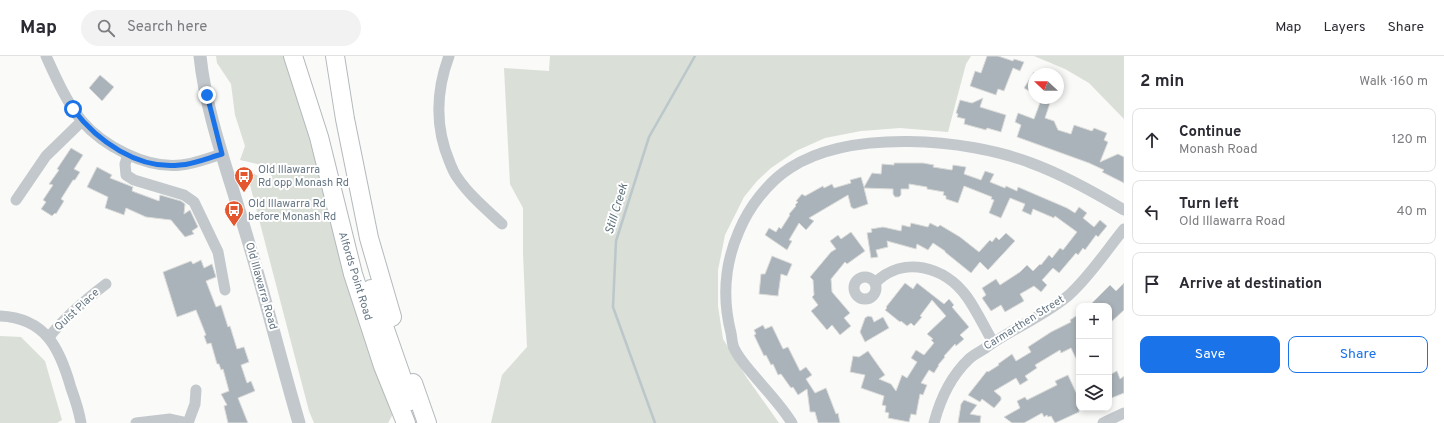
<!DOCTYPE html>
<html lang="en">
<head>
<meta charset="utf-8">
<style>
  body { margin:0; font-family:Overpass,sans-serif; background:#f2f2f3; color:#2b2b33 }
  .controls { position:absolute; right:12px; bottom:12px; display:grid; overflow:hidden; border-radius:8px; box-shadow:0 2px 6px #0003 }
  .controls button { width:36px; height:36px; display:grid; place-items:center; padding:0; border:0; border-bottom:1px solid #e1e1e2; background:#fff; color:#2b2b33; font:20px sans-serif }
  .compass { position:absolute; left:1028px; top:12px; width:36px; height:36px; border-radius:50%; background:#fff; box-shadow:0 2px 6px #0003; rotate:292deg }
  .stop { position:absolute; width:12px; height:12px; margin:-9px; border:3px solid #1a73e8; border-radius:50%; background:#fff }
  .stop.end { background:#1a73e8; border-color:#fff; box-shadow:0 1px 4px #0008 }
  .list { margin:0; padding:0; list-style:none }
  h2 { display:flex; justify-content:space-between; align-items:center; height:52px; margin:0; padding:0 16px; font-size:17px }
  h2 small { font-size:13px; font-weight:400; color:#7c7c81 }
  .list li { display:grid; grid-template-columns:26px 1fr auto; gap:12px; align-items:center; box-sizing:border-box; height:64px; margin:0 8px 8px; padding:0 8px; border:1px solid #e1e1e2; border-radius:8px }
  .list b { display:block; font-size:15px; white-space:nowrap }
  .list p { margin:0; font-size:13px; white-space:nowrap; color:#7c7c81 }
  .list em { font-size:13px; font-style:normal; color:#7c7c81 }
  .actions { display:flex; gap:8px; padding:12px 16px }
  .actions a { flex:1; padding:9px 0; border:1px solid #1a73e8; border-radius:8px; text-align:center; font-size:14px; color:#1a73e8 }
  .actions .main { background:#1a73e8; color:#fff }
  .icon { flex:none; width:22px; height:22px; fill:none; stroke:currentColor; stroke-width:2; stroke-linecap:round; stroke-linejoin:round }
  .map { position:relative; flex:none; width:1124px; height:367px; overflow:hidden }
  header { display:flex; align-items:center; gap:24px; box-sizing:border-box; height:56px; padding:0 20px; background:#fff; border-bottom:1px solid #e1e1e2 }
  header strong { font-size:19px }
  nav { display:flex; gap:22px; margin-inline-start:auto; font-size:14px }
  .search { width:280px; height:36px; background:#f2f2f3; display:flex; align-items:center; gap:10px; box-sizing:border-box; padding:0 14px; border-radius:22px; color:#7c7c81; font-size:15px }
  main { display:flex }
  aside { flex:1; background:#fff }
  .map>svg:first-child { display:block }
  .green { fill:#dadfd7 }
  .lines { fill:none; stroke-linecap:round; stroke-linejoin:round }
  .stream { stroke:#bbc7cb; stroke-width:2.5 }
  .building { fill:#aab3b9; stroke:#dcdcda }
  .trunk-casing { stroke:#b4b9bd; stroke-width:20 }
  .minor { stroke:#c3c8cc; stroke-width:11 }
  .tertiary { stroke:#c3c8cc; stroke-width:13 }
  .trunk { stroke:#fff; stroke-width:18 }
  .route { stroke:#1a73e8; stroke-width:5 }
  .labels { text-anchor:middle; dominant-baseline:central; stroke-width:4; stroke-linejoin:round; paint-order:stroke }
  .poi-label { font-size:11px; fill:#657683; stroke:#fff; text-anchor:start }
  .street-label { font-size:11px; fill:#657683; stroke:#fff }
  .water-label { font-size:12px; font-style:italic; fill:#60757c; stroke:#fff }
</style>
</head>
<body>
<header>
<strong>Map</strong>
<div class="search"><svg class="icon" aria-label="search" viewBox="0 0 24 24"><circle cx="10" cy="10" r="6"/><path d="M15 15l6 6"/></svg>Search here</div>
<nav><a>Map</a><a>Layers</a><a>Share</a></nav>
</header>
<main>
<div class="map">
<svg width="1124" height="367" viewBox="0 0 1124 367">
  <rect width="100%" height="100%" fill="#fafaf8"/>
  <g class="green">
    <path d="M216,0H285L311,78L394,356L388,367H314L309,355L250,129V116L267,124L272,121L266,110L240,104L245,90L235,59L231,28L217,7Z"/>
    <path d="M550,0H971L966,8L948,76L900,72L861,75L825,82L796,95L771,112L757,125L744,141L725,179L718,214V250L723,283L747,322L779,367H491L502,319L527,291L523,197V152L510,128L504,12L549,15Z"/>
    <path d="M1034,0H1124V63L1089,27L1065,13Z"/>
    <path d="M0,280L21,281L45,305L62,364L57,367H0Z"/>
  </g>
  <g class="lines">
    <path class="stream" d="M655,367L613,251L616,185L649,81L695,0"/>
  </g>
  <g class="building">
    <path d="M987,0H998L1013,5L1014,3L1024,6L1020,15L1013,12L1004,35L998,33L996,39L970,30L975,15L981,17Z"/>
    <path d="M1034,16V38L1024,32Z"/>
    <path d="M100,19L114,31L102,45L89,32Z"/>
    <path d="M983,42L980,51L1006,59L1001,76L987,72L986,74L964,68L965,63L957,61L958,58L956,57L960,44L972,47Z"/>
    <path d="M1041,44L1050,47L1045,62L1054,65L1058,74L1071,78L1074,69L1092,75L1094,72L1107,77L1104,84L1108,86L1100,106L1118,98L1124,101V127L1102,116L1104,114L1089,107L1017,81L1021,69L1015,66L1018,57L1034,63Z"/>
    <path d="M71,92L83,99L74,113L80,116L75,124H73L61,143L64,145L56,158L55,157L52,160L41,153L46,146L43,144L53,129L49,128L59,114L57,113Z"/>
    <path d="M894,107H923L934,109L933,111L952,114L953,109L966,111L964,118L981,124L985,115L994,118L990,126L1005,132L1006,130L1017,135L1018,131L1067,152L1075,157L1079,151L1087,157L1083,162L1094,171L1100,164L1107,170L1098,181L1096,179L1085,194L1083,192L1078,199L1076,197L1059,217L1053,212L1042,224L1047,229L1041,236L1034,230L1020,238L1024,245L1005,256L1001,249L991,255L982,242L986,239L982,232L996,223L1000,229L1020,216L1027,209L1033,215L1040,208L1041,209L1049,199L1052,202L1060,192L1063,194L1077,176L1055,160L1054,162L1033,153L1031,159L1022,155L1025,148L1010,142L1001,162L989,157L994,144L991,143L992,141L964,130L958,147L946,143V140L943,139L944,136L927,133V131L909,128V133H901V139L899,141H895L893,138V133L864,132L868,148L854,153L851,151L848,139L809,162L814,165L806,174L799,167L789,184L792,185L787,194L765,179L769,172L776,176L779,171L781,173L790,159L789,158L796,150L795,149L798,146L796,145L802,138L805,140L823,130L824,132L832,128L834,132L851,127L850,124L861,121L864,131L872,117L881,118L882,108L894,109Z"/>
    <path d="M97,111L112,119L110,122L133,131L132,135L159,145L160,139L181,145L185,148L184,158L190,154L198,171L192,175L194,178L185,181L171,164L146,161L126,152L124,159L105,152L108,141L87,131Z"/>
    <path d="M911,167L928,171L930,167L938,171L940,169L960,181L979,196L990,184L992,186L996,181L999,184L1006,177L1015,185L988,214L980,206L971,217L945,196V195L933,187L928,194L917,188L916,193L887,185L888,191L876,194L878,201L871,202L867,177L872,176L871,173L883,171L901,175L902,169L910,171Z"/>
    <path d="M851,176L865,195L847,208L845,206L831,223L832,236L850,257L844,262L851,270L840,279L832,269L827,274L811,255L818,249L812,241L814,239L813,224L810,221L831,196L836,193L830,185L838,179L841,183Z"/>
    <path d="M772,200L792,208L787,220L781,218L778,240L759,238L761,218H765Z"/>
    <path d="M201,204L204,212L212,208L216,221L206,225L216,251L221,249L228,271L230,270L237,293L244,291L249,306L241,309L247,327L251,325L255,335L238,342L248,367H228L224,350L227,349L221,338L229,335L223,313L221,314L219,308H217L211,287L207,288L204,280L206,279L196,254L177,261L163,216L191,205L193,208Z"/>
    <path d="M905,227L913,233L917,227L944,248L949,243L954,249L952,251L969,271L960,279L964,283L956,290L955,288L944,300L945,301L938,309H939L934,317L929,314L921,327L927,329L923,339L920,338L916,359L911,358L909,366L888,362L889,357L885,356L886,350L882,349L884,340L861,332L865,319L850,316L853,300L859,301L868,295L885,319L879,323L891,328L896,335L902,319L907,322L917,306L911,302L916,294L924,299L934,287L931,284L933,283L927,278L946,260L932,244L920,260L922,261L914,270L911,267L907,270L901,265L900,266L885,254L887,252L886,251Z"/>
    <path d="M1124,227V254L1109,268V250H1089L1110,229L1116,235Z"/>
    <path d="M1079,258V309L1071,292L1061,297L1060,294L1035,309L1037,312L1025,320L1028,324L1020,329L1016,322L994,335L1001,341V344L994,352L982,343L980,346L968,339L987,315L988,316L999,309L998,308L1012,298L1016,305L1031,296L1028,291L1051,276L1071,266L1070,264Z"/>
    <path d="M868,260L872,261L874,266L883,261L889,272L865,286L860,276L865,262Z"/>
    <path d="M763,269L765,273L772,270L783,293L788,291L800,315L806,311L812,319L806,323L815,337L826,332L836,358L838,357L840,367H818L815,356H810L807,333L798,339L793,331L791,332L781,318L778,319L773,308L771,309L766,299L764,300L754,279L756,278L754,274Z"/>
    <path d="M1117,315L1120,323L1124,320V337L1109,343V319Z"/>
    <path d="M1068,319L1079,343V356L1055,367L1051,360L1048,361L1047,359L1044,361L1042,357L1024,367H1012L1004,361L1020,352L1017,345L1025,341L1027,344L1057,329L1055,325Z"/>
    <path d="M964,344L977,349L970,358L981,360L980,367H958L961,348Z"/>
  </g>
  <g class="lines">
    <g class="trunk-casing">
      <g id="trunk">
        <path d="M293,0L319,81L353,218L383,310L406,367"/>
        <path d="M335,0L345,63L369,182L392,261"/>
        <path d="M371,233L410,345"/>
        <path d="M413,327L427,367"/>
      </g>
    </g>
    <g class="minor">
      <path d="M46,0C56,22 66,45 81,64C103,90 146,113 181,109C194,108 208,102 222,98"/>
      <path d="M449,0C436,35 435,72 450,107C452,112 454,117 457,121C469,139 486,153 502,168"/>
      <path d="M128,99L125,108L126,119L134,124L184,139L194,146L218,196L225,234"/>
      <path d="M16,144L46,100L82,65"/>
      <circle cx="865" cy="232" r="11"/>
      <path d="M875,227C903,199 945,210 967,241C977,255 984,271 993,286"/>
      <path d="M0,260C46,262 60,293 71,332C75,343 79,355 81,367"/>
      <path d="M49,281C65,261 85,244 106,228"/>
      <path d="M136,367L170,363L188,367"/>
      <path d="M188,367L195,348L196,334"/>
      <path d="M792,367C781,349 765,333 751,316C745,309 738,301 734,292C732,288 732,282 731,277C722,242 725,207 739,175C749,151 768,126 790,112C850,73 966,82 1031,107C1064,119 1094,136 1124,154"/>
      <path d="M934,367C940,344 951,320 969,303C973,299 979,296 984,293C1011,273 1043,261 1069,239C1090,220 1106,195 1124,173"/>
      <path d="M1103,367L1124,357"/>
    </g>
    <path class="tertiary" d="M200,0C206,58 228,115 244,171C264,236 280,302 299,367"/>
    <use href="#trunk" class="trunk"/>
  </g>
  <g class="lines">
    <path class="route" d="M73,53C97,85 138,114 180,109C194,108 208,102 222,98L207,39"/>
  </g>
  <defs>
    <g id="bus-pin" transform="scale(1)"><path d="M0 17L-7.5 6A9.5 9.5 0 1 1 7.5 6Z" fill="#e4572e" stroke="#fff"/><path d="M-5-6H5V4H4V6H2V4H-2V6H-4V4H-5ZM-3.5-4V0h7V-4ZM-3.5 1.2v1.5H-2V1.2ZM2 1.2v1.5H3.5V1.2Z" fill="#fff"/></g>
  </defs>
  <g fill-rule="evenodd">
    <use href="#bus-pin" x="244" y="120"/>
    <use href="#bus-pin" x="234" y="154"/>
  </g>
  <g class="labels">
    <g class="poi-label">
      <text x="258" y="114">Old Illawarra<tspan x="258" dy="13">Rd opp Monash Rd</tspan></text>
      <text x="248" y="148">Old Illawarra Rd<tspan x="248" dy="13">before Monash Rd</tspan></text>
    </g>
    <g class="street-label">
      <text transform="translate(355 220) rotate(73)">Alfords Point Road</text>
      <text transform="translate(261 230) rotate(74)">Old Illawarra Road</text>
      <text transform="translate(77 254) rotate(-43)">Quist Place</text>
      <text transform="translate(1024 267) rotate(-32)">Carmarthen Street</text>
    </g>
    <g class="water-label">
      <text transform="translate(617 153) rotate(-73)">Still Creek</text>
    </g>
  </g>
</svg>
<div class="controls">
<button>+</button>
<button>−</button>
<button><svg class="icon" aria-label="layers" viewBox="0 0 24 24"><path d="M12 4l9 5-9 5-9-5zM3 14l9 5 9-5"/></svg></button>
</div>
<svg class="compass" viewBox="-18 -18 36 36"><path d="M0-13l5 13h-10z" fill="#e53935"/><path d="M0 13l5-13h-10z" fill="#7c7c81"/></svg>
<div class="stop" style="left:73px;top:53px"></div>
<div class="stop end" style="left:207px;top:39px"></div>
</div>
<aside>
<h2>2 min<small>Walk · 160 m</small></h2>
<ul class="list">
<li><svg class="icon" aria-label="ahead" viewBox="0 0 24 24"><path d="M12 20V5M6 11l6-6 6 6"/></svg><div><b>Continue</b><p>Monash Road</p></div><em>120 m</em></li>
<li><svg class="icon" aria-label="left" viewBox="0 0 24 24"><path d="M17 20v-9H6M10 6l-5 5 5 5"/></svg><div><b>Turn left</b><p>Old Illawarra Road</p></div><em>40 m</em></li>
<li><svg class="icon" aria-label="arrive" viewBox="0 0 24 24"><path d="M6 21V4h12l-3 4 3 4H6"/></svg><div><b>Arrive at destination</b></div></li>
</ul>
<div class="actions"><a class="main">Save</a><a>Share</a></div>
</aside>
</main>
</body>
</html>
